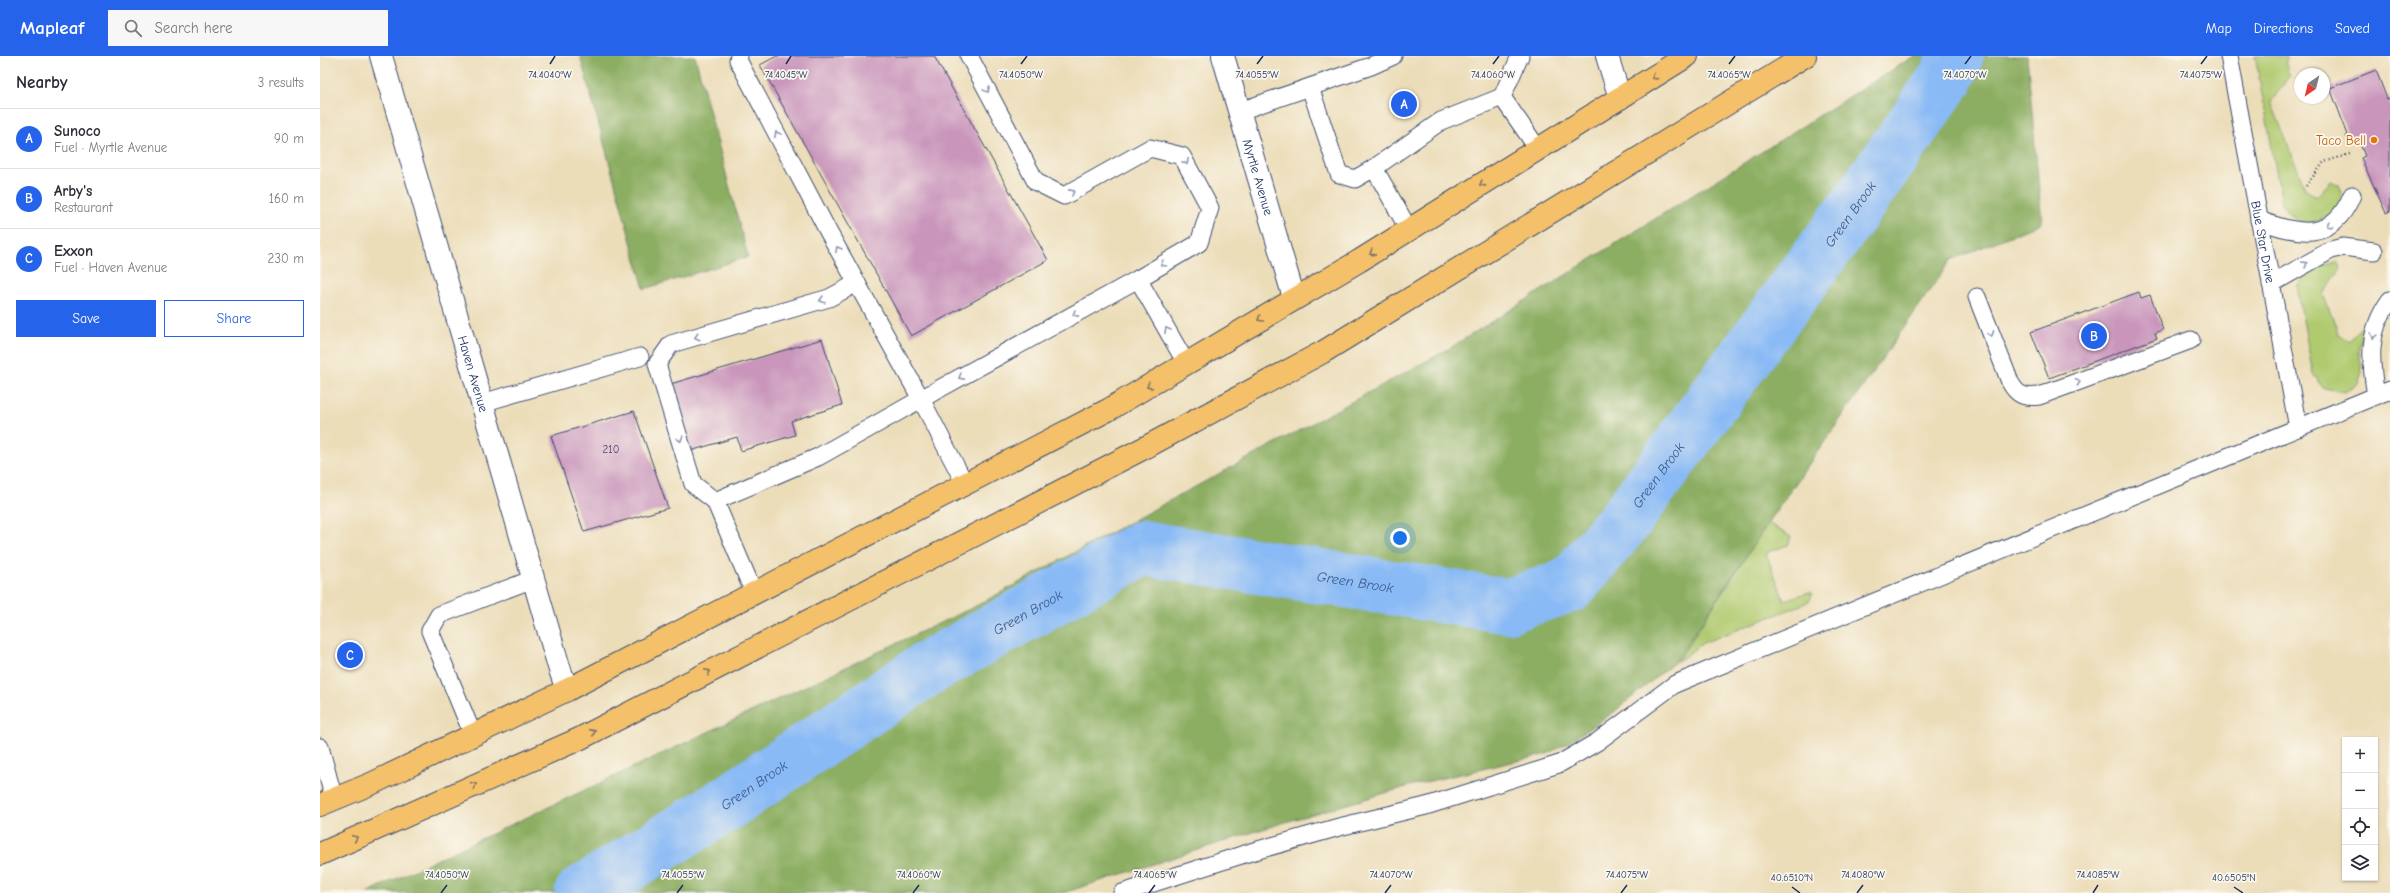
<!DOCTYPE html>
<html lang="en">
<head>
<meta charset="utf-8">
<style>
  body { margin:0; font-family:"Comic Neue",sans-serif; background:#f7f7f7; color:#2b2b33 }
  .controls { position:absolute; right:12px; bottom:12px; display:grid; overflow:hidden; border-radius:0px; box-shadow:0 1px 3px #0004 }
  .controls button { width:36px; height:36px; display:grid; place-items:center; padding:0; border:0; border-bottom:1px solid #e1e1e2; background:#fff; color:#2b2b33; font:20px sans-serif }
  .compass { position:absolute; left:1974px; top:12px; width:36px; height:36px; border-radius:50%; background:#fff; box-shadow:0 1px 3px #0004; rotate:215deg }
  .you { position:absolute; left:1080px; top:482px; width:14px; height:14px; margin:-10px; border:3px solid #fff; border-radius:50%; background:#1a73e8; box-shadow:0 0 0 6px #1a73e833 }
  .badge { display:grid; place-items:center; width:26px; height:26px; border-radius:50%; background:#2563eb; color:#fff; font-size:13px; font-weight:700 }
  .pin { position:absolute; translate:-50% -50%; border:2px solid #fff; box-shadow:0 1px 4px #0006 }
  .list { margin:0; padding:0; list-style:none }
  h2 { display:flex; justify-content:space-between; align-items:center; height:52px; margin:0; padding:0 16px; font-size:17px }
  h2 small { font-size:13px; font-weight:400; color:#7c7c81 }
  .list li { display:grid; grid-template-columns:26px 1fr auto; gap:12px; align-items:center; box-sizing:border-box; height:60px; padding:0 16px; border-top:1px solid #e1e1e2 }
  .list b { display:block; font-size:15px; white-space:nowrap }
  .list p { margin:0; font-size:13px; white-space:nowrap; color:#7c7c81 }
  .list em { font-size:13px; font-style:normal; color:#7c7c81 }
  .actions { display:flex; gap:8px; padding:12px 16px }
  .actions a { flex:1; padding:9px 0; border:1px solid #2563eb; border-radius:0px; text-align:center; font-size:14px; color:#2563eb }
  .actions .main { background:#2563eb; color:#fff }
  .icon { flex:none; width:22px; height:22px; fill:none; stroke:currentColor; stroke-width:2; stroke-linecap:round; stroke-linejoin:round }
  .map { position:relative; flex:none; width:2070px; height:837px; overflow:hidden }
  header { display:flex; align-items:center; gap:24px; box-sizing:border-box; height:56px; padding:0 20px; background:#2563eb; color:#fff }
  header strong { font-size:19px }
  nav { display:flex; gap:22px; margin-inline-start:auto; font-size:14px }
  .search { width:280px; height:36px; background:#f7f7f7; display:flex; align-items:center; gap:10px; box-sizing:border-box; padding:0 14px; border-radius:0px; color:#7c7c81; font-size:15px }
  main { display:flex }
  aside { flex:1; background:#fff }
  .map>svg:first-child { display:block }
  .green { fill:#b0ca70; stroke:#667c67 }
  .forest { fill:#8cae62; stroke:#546e60 }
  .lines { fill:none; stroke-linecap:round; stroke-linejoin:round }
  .river { stroke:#89baf5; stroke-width:55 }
  .building { fill:#c995bb }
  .service-casing { stroke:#3a496c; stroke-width:19 }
  .minor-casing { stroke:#3a496c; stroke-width:24 }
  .trunk-casing { stroke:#3a496c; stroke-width:24 }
  .path { stroke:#3a496c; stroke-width:2.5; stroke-dasharray:1 3; stroke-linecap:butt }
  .service { stroke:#fff; stroke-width:17 }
  .minor { stroke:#fff; stroke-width:22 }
  .trunk { stroke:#f4c16b; stroke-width:22 }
  .oneway { stroke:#7d7164 }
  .oneway2 { stroke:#8d97ae }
  .ticks { fill:none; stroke:#1b2f5e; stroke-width:1.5 }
  .food-dot { fill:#e8710a; stroke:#fbf7ec; stroke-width:1.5 }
  .labels { text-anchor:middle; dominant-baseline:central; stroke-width:3.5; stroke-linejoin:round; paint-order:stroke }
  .number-label { font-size:11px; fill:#464875 }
  .food-label { font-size:13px; fill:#c56008; stroke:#fbf7ec; text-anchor:end }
  .street-label { font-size:13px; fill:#1b2f5e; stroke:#fbf7ec }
  .water-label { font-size:14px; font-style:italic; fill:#3c598b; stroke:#fbf7ec }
  .ticks-label { font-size:10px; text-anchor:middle; fill:#1b2f5e; stroke:#fbf7ec; stroke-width:3.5; stroke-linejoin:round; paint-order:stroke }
</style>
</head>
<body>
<header>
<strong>Mapleaf</strong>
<div class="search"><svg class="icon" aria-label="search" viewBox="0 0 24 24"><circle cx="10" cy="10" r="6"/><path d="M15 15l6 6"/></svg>Search here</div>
<nav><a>Map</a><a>Directions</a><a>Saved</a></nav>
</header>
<main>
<aside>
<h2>Nearby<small>3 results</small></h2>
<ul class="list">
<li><span class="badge">A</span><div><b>Sunoco</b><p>Fuel · Myrtle Avenue</p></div><em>90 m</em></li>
<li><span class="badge">B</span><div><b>Arby's</b><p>Restaurant</p></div><em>160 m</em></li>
<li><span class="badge">C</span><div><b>Exxon</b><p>Fuel · Haven Avenue</p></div><em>230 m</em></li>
</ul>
<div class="actions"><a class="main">Save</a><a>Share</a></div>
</aside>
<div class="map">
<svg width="2070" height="837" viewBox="0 0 2070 837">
  <rect width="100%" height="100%" fill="#fbf7ec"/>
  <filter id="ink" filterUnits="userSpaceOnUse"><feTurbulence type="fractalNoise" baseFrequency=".025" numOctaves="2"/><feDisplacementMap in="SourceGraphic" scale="8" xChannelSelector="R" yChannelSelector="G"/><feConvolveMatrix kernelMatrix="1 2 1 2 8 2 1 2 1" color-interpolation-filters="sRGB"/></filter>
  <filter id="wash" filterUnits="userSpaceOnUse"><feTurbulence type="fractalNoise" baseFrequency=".012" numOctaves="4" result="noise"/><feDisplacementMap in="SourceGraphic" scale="16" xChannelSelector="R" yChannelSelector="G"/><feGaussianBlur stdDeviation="0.9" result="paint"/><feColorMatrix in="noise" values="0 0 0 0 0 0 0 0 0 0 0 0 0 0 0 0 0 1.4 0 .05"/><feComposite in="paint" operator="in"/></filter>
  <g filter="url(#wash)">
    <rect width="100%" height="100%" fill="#ecddb9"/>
    <g class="green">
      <path d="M1935,0H1967V14L1970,19L1951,46L1986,134L1996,141L2011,125L2019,129L2022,137L2018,156C1995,168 1977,175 1962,147Z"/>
      <path d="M2017,206L2021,212L2003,238L2019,279L2029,286L2041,270L2044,273L2039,294L2042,316L2038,328L2025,336L2004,332L1993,318L1977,231C1985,214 2000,210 2017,206Z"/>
      <path d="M1448,467L1471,481L1468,489L1446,497L1464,544L1490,536L1492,539L1490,544L1484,548L1383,587L1357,606Z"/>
    </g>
    <g class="forest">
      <path d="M260,0H375L428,201L324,233Z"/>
      <path d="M1594,0H1707L1722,167L1631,204L1448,467L1356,605L1294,656L1249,686L1227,698L1093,729L962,767L743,837H46L658,549L1125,295Z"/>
    </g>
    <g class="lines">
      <path class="river" id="s1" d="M262,837L403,750L605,614L822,492L1187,550L1250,529L1305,464L1532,156L1626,22L1636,0"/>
    </g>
    <g id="blocks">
      <g class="building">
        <path d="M457,0H614L728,204L591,280L440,9Z"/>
        <path d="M2056,14L2067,43L2070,42V155L2066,157L2041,102L2045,100L2038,83L2029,86L2026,80L2028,79L2010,32Z"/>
        <path d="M1819,236L1821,242L1830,239L1843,274L1835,277L1837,282L1729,322L1711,276Z"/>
        <path d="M502,283L522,349L471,365L475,379L421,395L417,381L367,396L347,329Z"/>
        <path d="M314,355L348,452L264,476L231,380Z"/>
      </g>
    </g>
  </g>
  <g filter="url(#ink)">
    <use href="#blocks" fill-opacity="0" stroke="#3a496c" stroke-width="1"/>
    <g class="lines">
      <g class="service-casing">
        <g id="service">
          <path d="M419,0L418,4L509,177L601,343L498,401L395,445L434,537"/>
          <path d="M649,0L716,126L744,140L830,92L862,100L890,152L879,187L818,223"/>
          <path id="s2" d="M1909,0L1978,372"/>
          <path d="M990,31L1019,118L1035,123L1054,112"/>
          <path d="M1182,41L1200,0"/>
          <path d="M920,55L1051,10L1073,0"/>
          <path d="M1939,164C1979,179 2013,186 2032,139"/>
          <path d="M1089,174L1054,112L1121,65L1182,41L1218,93"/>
          <path d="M1951,228L2011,194L2023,191L2054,195"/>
          <path d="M1657,241L1690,326C1697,339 1704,342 1719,340L1871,284"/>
          <path d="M2056,340C2050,304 2047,276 2070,244"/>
          <path d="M162,347L320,301"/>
          <path d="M645,428L601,343L818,223L866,307"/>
          <path d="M395,445L373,428L337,308L351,288L509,242L537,227"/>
          <path d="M153,679L110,575L119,559L213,523"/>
          <path d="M0,691L14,743"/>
          <path d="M802,837L931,796L1019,771L1106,750L1239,708L1277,686L1355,628L2070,334"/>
        </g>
      </g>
      <g class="minor-casing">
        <g id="minor">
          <path id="s3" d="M61,0L239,611L247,634"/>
          <path id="s4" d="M903,0L974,242"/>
          <path d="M1287,0L1300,42"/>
        </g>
      </g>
      <g class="trunk-casing">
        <g id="trunk">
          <path d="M0,749L53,727L247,634L788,354L1039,205L1367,0"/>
          <path d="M0,798L259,683L828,390L1003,296L1485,0"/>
        </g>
      </g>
      <path class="path" d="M1986,130L2004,106L2030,98"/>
      <use href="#service" class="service"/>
      <use href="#minor" class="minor"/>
      <use href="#trunk" class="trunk"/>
    </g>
    <defs><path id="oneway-chevron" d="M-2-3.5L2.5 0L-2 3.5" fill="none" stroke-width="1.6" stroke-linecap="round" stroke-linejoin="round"/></defs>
    <g class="oneway">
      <use href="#oneway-chevron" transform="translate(1334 21) rotate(148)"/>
      <use href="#oneway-chevron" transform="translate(1162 128) rotate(148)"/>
      <use href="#oneway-chevron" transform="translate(1052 197) rotate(148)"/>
      <use href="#oneway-chevron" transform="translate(940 263) rotate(149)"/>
      <use href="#oneway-chevron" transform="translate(829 330) rotate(149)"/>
      <use href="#oneway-chevron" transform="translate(388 616) rotate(-27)"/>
      <use href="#oneway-chevron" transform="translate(273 676) rotate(-27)"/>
      <use href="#oneway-chevron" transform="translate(154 729) rotate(-24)"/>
      <use href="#oneway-chevron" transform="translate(35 782) rotate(-25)"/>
    </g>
    <g class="oneway2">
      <use href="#oneway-chevron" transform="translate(667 34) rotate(62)"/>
      <use href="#oneway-chevron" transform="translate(457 78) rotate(-118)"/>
      <use href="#oneway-chevron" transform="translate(866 106) rotate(63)"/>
      <use href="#oneway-chevron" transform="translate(752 136) rotate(-29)"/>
      <use href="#oneway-chevron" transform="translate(2009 169) rotate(148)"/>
      <use href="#oneway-chevron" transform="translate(518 193) rotate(-119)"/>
      <use href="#oneway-chevron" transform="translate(843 208) rotate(150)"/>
      <use href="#oneway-chevron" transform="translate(1985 208) rotate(-30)"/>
      <use href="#oneway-chevron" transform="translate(502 244) rotate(164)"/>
      <use href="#oneway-chevron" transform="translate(755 258) rotate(151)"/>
      <use href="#oneway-chevron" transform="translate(847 274) rotate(-120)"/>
      <use href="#oneway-chevron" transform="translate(1671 278) rotate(69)"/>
      <use href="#oneway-chevron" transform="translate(2054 280) rotate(106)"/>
      <use href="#oneway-chevron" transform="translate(377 281) rotate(164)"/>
      <use href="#oneway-chevron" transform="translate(641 321) rotate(151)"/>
      <use href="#oneway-chevron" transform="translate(1758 326) rotate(-20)"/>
      <use href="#oneway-chevron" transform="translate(360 383) rotate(73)"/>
    </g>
  </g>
  <path class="ticks" d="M230,8L235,0M466,8L471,0M701,8L707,0M937,8L943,0M1173,8L1179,0M1409,8L1415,0M1645,8L1651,0M1881,8L1887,0M1472,831L1480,837M1914,831L1923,837M121,837L127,829M357,837L363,829M593,837L599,829M829,837L835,829M1065,837L1071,829M1301,837L1307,829M1537,837L1543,829M1773,837L1778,829"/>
  <circle class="food-dot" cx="2054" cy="84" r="4"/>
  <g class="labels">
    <g class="number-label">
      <text x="291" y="393">210</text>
    </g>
    <g class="food-label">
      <text x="2046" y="84">Taco Bell</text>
    </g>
    <g class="street-label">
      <text stroke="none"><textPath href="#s4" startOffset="126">Myrtle Avenue</textPath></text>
      <text stroke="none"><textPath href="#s2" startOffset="189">Blue Star Drive</textPath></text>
      <text stroke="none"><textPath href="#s3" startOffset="331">Haven Avenue</textPath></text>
    </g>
    <g class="water-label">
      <text stroke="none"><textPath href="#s1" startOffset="1559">Green Brook</textPath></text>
      <text stroke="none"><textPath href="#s1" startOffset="1235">Green Brook</textPath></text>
      <text stroke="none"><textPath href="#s1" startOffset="874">Green Brook</textPath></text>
      <text stroke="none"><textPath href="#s1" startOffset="527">Green Brook</textPath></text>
      <text stroke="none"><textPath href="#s1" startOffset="203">Green Brook</textPath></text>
    </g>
  </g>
  <g class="ticks-label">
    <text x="230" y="22">74.4040°W</text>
    <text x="466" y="22">74.4045°W</text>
    <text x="701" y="22">74.4050°W</text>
    <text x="937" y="22">74.4055°W</text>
    <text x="1173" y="22">74.4060°W</text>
    <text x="1409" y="22">74.4065°W</text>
    <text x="1645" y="22">74.4070°W</text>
    <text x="1881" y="22">74.4075°W</text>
    <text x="127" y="822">74.4050°W</text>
    <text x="363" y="822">74.4055°W</text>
    <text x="599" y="822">74.4060°W</text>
    <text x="835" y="822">74.4065°W</text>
    <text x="1071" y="822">74.4070°W</text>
    <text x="1307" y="822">74.4075°W</text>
    <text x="1543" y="822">74.4080°W</text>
    <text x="1778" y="822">74.4085°W</text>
    <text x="1472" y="825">40.6510°N</text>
    <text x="1914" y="825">40.6505°N</text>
  </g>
</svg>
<div class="controls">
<button>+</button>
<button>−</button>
<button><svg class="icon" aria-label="locate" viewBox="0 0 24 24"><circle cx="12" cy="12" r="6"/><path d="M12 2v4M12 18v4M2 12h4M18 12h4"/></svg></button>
<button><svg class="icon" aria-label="layers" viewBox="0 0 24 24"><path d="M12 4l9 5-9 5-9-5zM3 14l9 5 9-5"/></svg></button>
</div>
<svg class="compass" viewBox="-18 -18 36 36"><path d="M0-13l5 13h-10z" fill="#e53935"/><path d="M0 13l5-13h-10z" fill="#7c7c81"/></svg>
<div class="you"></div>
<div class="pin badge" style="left:1084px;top:48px">A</div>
<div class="pin badge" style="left:1774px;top:280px">B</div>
<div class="pin badge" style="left:30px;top:599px">C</div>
</div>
</main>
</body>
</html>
